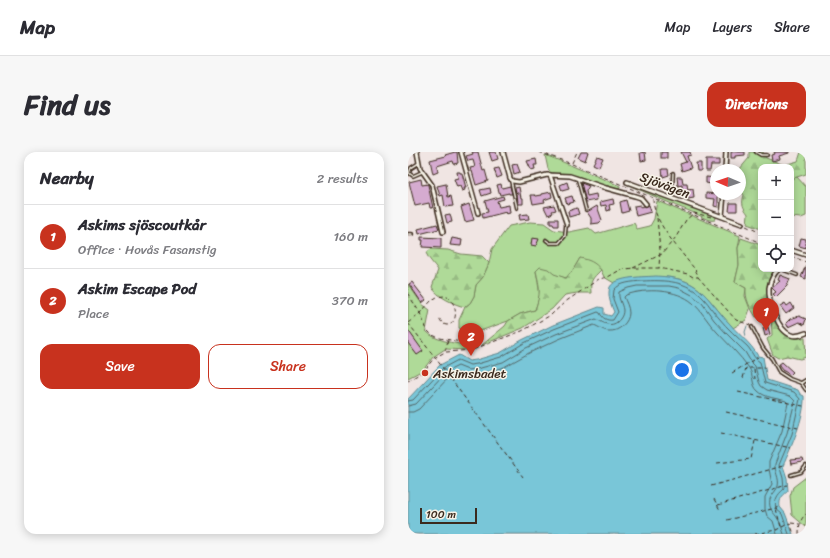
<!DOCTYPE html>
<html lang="en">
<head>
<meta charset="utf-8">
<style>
  body { margin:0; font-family:Sriracha,sans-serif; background:#f7f7f7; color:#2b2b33 }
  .controls { position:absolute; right:12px; top:12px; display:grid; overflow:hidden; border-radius:8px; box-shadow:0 2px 10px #0003 }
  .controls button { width:36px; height:36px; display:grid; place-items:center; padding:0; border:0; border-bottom:1px solid #e1e1e2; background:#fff; color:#2b2b33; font:20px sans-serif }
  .compass { position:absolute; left:302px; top:12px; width:36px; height:36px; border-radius:50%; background:#fff; box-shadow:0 2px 10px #0003; rotate:272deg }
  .scale { position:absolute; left:12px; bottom:10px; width:57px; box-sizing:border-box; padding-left:4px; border:2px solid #3b2a1e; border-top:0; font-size:11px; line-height:14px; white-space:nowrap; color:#3b2a1e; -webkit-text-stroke:3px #f7f3e8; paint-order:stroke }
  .you { position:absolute; left:274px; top:218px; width:14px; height:14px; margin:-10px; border:3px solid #fff; border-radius:50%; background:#1a73e8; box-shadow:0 0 0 6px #1a73e833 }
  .badge { display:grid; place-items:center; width:26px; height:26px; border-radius:50%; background:#c8321e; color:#fff; font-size:13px; font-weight:700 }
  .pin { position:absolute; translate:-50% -33px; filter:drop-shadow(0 1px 2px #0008) }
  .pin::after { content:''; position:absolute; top:21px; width:14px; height:12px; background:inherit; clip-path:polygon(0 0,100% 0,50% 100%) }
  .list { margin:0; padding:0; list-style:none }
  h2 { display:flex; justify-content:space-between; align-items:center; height:52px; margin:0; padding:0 16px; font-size:17px }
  h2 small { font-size:13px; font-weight:400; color:#7c7c81 }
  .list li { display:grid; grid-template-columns:26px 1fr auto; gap:12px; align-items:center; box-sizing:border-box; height:64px; padding:0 16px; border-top:1px solid #e1e1e2 }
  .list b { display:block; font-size:15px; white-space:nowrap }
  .list p { margin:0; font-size:13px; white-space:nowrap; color:#7c7c81 }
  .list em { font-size:13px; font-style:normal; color:#7c7c81 }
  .actions { display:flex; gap:8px; padding:12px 16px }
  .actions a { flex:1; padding:9px 0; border:1px solid #c8321e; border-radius:12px; text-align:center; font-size:14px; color:#c8321e }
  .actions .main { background:#c8321e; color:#fff }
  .icon { flex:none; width:22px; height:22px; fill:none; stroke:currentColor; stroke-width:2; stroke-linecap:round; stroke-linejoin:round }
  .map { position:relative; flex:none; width:398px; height:382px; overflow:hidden; border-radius:12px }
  header { display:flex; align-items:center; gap:24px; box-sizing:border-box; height:56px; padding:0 20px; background:#fff; border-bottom:1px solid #e1e1e2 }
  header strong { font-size:19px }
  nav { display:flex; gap:22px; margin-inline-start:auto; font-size:14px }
  .intro { display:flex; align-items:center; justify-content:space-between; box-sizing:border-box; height:96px; padding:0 24px }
  h1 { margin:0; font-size:28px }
  .button { padding:10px 18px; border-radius:12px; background:#c8321e; color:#fff; font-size:14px; font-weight:700 }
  main { display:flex; gap:24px; padding:0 24px }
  aside { flex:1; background:#fff; border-radius:12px; box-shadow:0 2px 10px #0003 }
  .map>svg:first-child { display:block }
  .green { fill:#afda98; stroke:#75825b }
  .forest { fill:url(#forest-firs); stroke:#75825b }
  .water { fill:#79c6d8; stroke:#60888e }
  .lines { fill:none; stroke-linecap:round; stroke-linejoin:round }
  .shore { stroke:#546868; stroke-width:1 }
  .stream { stroke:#60888e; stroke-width:1 }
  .building { fill:#d5abd0; stroke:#3b2a1e }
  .service-casing { stroke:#3b2a1e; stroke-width:4.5 }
  .minor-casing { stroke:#3b2a1e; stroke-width:6 }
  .path { stroke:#3b2a1e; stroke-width:1; stroke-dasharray:4 3; stroke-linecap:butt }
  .service { stroke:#f7f3e8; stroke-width:1.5 }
  .minor { stroke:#f7f3e8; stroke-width:3 }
  .poi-dot { fill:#c8321e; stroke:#f7f3e8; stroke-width:1.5 }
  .labels { text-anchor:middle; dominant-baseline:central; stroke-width:3; stroke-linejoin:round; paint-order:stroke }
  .street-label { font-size:13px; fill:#3b2a1e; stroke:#f7f3e8 }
  .poi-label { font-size:13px; fill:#3b2a1e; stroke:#f7f3e8; text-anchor:start }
</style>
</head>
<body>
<header>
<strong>Map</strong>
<nav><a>Map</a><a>Layers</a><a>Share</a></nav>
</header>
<div class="intro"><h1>Find us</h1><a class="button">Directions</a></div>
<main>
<aside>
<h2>Nearby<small>2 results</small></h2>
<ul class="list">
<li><span class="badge">1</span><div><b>Askims sjöscoutkår</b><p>Office · Hovås Fasanstig</p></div><em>160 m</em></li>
<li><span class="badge">2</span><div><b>Askim Escape Pod</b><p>Place</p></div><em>370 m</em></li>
</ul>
<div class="actions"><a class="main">Save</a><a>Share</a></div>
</aside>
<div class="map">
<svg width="398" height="382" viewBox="0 0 398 382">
  <defs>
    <pattern id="forest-firs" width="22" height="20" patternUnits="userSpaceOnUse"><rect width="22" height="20" fill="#afda98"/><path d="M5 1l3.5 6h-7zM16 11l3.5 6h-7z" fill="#97bb83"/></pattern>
  </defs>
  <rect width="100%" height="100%" fill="#f0e5e3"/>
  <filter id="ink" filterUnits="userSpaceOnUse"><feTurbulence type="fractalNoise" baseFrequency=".025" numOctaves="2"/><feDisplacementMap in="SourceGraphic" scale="8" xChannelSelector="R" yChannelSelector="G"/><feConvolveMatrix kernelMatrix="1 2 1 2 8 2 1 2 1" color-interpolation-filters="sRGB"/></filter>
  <g filter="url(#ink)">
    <g class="green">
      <path d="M137,3L150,8L212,34V36L209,38L169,24L143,21L140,17Z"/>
      <path d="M389,25L398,35V64L393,66L383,65V27Z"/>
      <path d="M218,31L309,64L307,68C299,70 291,62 284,60C262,52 240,41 218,32Z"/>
      <path d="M249,49L332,84L330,96L331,113L327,130L338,136L337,144L342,157L338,168L325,176C296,144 291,122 242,125C229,125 217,126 206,131L196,125L193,118L172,106L165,118L158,126L128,119L132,143L127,158L112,162L100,169L75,178L60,181L51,176V168L57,155L62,151L66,144L68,133L75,125L81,111L84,97L101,74L122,70L136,71L146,78L161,80L181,76L188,82L226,71L229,77L242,74L246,67Z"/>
      <path d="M0,132L14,152L22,158L18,179C28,191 56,192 70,195L60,198L37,197L25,205L15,218L0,226Z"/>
      <path d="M398,325V375L384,363L382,344L385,335Z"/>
    </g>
    <g class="forest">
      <path d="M341,0H355L358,6L376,13L390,9L393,0H398V22L383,27V15H353V77L339,72L340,62C335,55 333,52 336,43L333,39L334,33L332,32V18H331L341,6Z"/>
      <path d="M333,86L353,93V117H368C359,131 357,135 362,152L356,162L348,165C342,156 337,147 338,136L327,130L331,113L330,96Z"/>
      <path d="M23,97L40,98L53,102L74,104L81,111L75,125L68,133L66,144L62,151L57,155C47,153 28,144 24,135L30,118C26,112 21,108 18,101Z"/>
      <path d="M172,106C181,108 187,110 193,118C184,127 182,128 183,141H169L157,143L144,157L115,176L74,193L97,174L100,169L112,162L127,158C133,141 132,136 128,119L132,115L140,117L146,122L158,126L165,118Z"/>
      <path d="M363,163C371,170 372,183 384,185C388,186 393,186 397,186L398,205L392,207L379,204L370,206L365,203L359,187L364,183Z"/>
    </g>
    <path class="water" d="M248,124C293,126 295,143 322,172C332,184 342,190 350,204L355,205L359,228L390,238L392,242L396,244C397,265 383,295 375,314L379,326L380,339C374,344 371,347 372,355L377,361L385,382H0V247L32,213L51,203L61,209L68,208L92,201L114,188L145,173L191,155L196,156V162L203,164L206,160C203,153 199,143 202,135C208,124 237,125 248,124Z"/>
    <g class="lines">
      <g class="shore">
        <path d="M0,249L5,248L35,216L50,208L62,213L69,212L93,205L116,191L146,177L190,160L192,161C194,166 199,169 205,168L210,160L205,147L206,138C212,130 225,130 234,129C257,128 279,128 296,147C301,152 305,160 311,166C319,176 329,185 339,194C344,199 345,206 352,210L357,231L386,240L392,247L384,282L371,313L375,326L376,337C369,343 366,348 368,357L374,362L381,382"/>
        <path d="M0,254L8,252L38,220L50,214L60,218L69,217L95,210L118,196L148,182L188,167C196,171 204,177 212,167C214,164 215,162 215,158C214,151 210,147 211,140L220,136L229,134H261L271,136L284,143L294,151L306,168L319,182L337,200L343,210L347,214L351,230L353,234L359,238L382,244L387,249L379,281L367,312C366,319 372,326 370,334C369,338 364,342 362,347C360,358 366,360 370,367C373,371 374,377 376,382"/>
        <path d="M0,260H5L11,257L41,225L50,221L59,224L70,223L96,215L121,201L151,187L186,173C191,175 196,179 201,179C211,180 221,170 221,161C221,155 218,150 216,145L218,143C238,136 269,137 285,151C294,159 300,171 309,180C320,192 332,203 341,216C346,223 343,233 350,239C357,246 369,246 378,249L380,251L374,279L361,310V317L364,332L357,345V357L359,364L365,369L369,382"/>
      </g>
      <path class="stream" d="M336,186L338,184L337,180L339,174"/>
    </g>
    <g class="building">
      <path d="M47,0H49L50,11L46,12L45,9L29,14L30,20L25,22L22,8L38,4L37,3Z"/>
      <path d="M64,0H70L75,19L77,18L80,29L68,33L64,19H63L62,16L67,15L65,8L60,9L58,4L65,2Z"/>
      <path d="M81,0H88L90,7L84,9Z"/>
      <path d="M173,0H180L177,9L170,6Z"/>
      <path d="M237,0L238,8L233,9L232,1Z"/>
      <rect x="253" y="0" width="6" height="6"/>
      <path d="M273,0H282L283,3L279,4L283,16L274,19L272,12L278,10Z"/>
      <path d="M323,0H337V3L327,4V6H323Z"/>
      <path d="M366,0H381V1L371,4L372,7L364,9L363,3L367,2Z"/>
      <path d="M189,4L195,6L191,15L185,12Z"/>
      <path d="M128,7L129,13H126L127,17L123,18L119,9Z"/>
      <path d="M298,8H311V13H303L302,19H298Z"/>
      <path d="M288,11H293V19H289Z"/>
      <path d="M109,12L112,20L106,22L104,13Z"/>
      <path d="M91,16L94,24L89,26L86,17Z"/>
      <path d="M254,17H260L261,23L255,25Z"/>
      <path d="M49,20H52V21H54L58,36H56L57,38L54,39L52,34L49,35L46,27L50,26Z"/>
      <path d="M242,21L244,26L237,29L235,24Z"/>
      <path d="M269,25H274L275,32H279L280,38L285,37L286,46L280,47L279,40H274V33L270,34Z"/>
      <path d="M298,25L308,26V33L298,31Z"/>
      <path d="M13,27L14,33L20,32V33L25,56H22L21,51L7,54L1,30Z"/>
      <path d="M159,30L161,37L154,39L152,33Z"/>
      <path d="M173,31L181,34L178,39L179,44L188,42L189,48L178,50Z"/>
      <path d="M38,32L40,45L43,44L45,54L37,55L35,43L32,44L29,34Z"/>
      <path d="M93,32L94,36L102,34L104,42H101V41L92,43L89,33Z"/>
      <path d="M111,35L113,46H115V52H110L109,40L108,41L107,36Z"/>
      <path d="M82,36L83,41L74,44L72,38Z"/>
      <path d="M143,40L144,45L136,48L137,50L125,52L123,43H127L128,44L134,43V42Z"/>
      <path d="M298,41L310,42V55L306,54L307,47L298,46Z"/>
      <path d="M95,44L96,47L89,49L91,55L101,53L102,61L98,62V60L75,66L74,61L80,60L77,49Z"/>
      <path d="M164,44L166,50L159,52L157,46Z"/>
      <path d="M205,47L206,52L201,53L202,58L199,59L198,53L193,54L192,50Z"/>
      <path d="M218,48L221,59L214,61L212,50Z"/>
      <path d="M322,51H329V59H321Z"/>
      <path d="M61,52L66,68L57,70L53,55Z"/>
      <path d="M146,53L148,58L144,59L145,61L140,63L136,55Z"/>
      <path d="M232,53V55L241,53L243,60L228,64L226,54Z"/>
      <path d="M189,54L194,68L191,71L183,72V66L179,60Z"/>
      <path d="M169,56L171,62L161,65L160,59Z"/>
      <path d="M42,62L44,70L39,71L37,63Z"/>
      <path d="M120,62L121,67L112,68L111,63Z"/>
      <path d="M142,67H150V74H146L145,72H142Z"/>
      <path d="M29,72L31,77L11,82L10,77Z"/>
      <path d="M13,85L33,86V96L14,95L15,88H13Z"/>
      <path d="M44,86L54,88L53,94L42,93Z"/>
      <path d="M124,86L131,87L128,94L123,93Z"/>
      <path d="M393,86L398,87V96L391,94Z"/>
      <path d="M398,113V127L393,125Z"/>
      <path d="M372,123L382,127L379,134L368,145L365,142L368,140L364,136L372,129L370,128Z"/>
      <path d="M4,130L18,148L14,151L1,132Z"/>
      <path d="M377,151L379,154L383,151L386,156L378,162L372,154Z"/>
      <path d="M391,164L398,167L396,173L391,170L380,175L378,171L382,167Z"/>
      <path d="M360,175L362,182L357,184L355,176Z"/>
      <path d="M0,178L15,199L9,203L0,191Z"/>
      <path d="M374,210L385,220L382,223L376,219H375L370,213Z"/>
      <path d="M394,307L395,310L383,312L382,308Z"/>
    </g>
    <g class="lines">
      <g class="service-casing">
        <g id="service">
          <path d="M348,0L353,3H359"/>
          <path d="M11,11L3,16L1,21L5,24L14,20"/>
          <path d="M170,28L178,58"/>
          <path d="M103,29L109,56"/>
          <path d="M264,45L265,21"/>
          <path d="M0,82H4"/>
          <path d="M138,88L142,91H151L157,84L158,73"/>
          <path d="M373,117L389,123"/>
          <path d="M344,175L355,196L364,207L371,220L382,227L393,231L398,238"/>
          <path d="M393,231L398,228"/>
          <path d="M383,323L393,320L398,314"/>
        </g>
      </g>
      <g class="minor-casing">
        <g id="minor">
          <path d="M9,0L12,16L24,33L35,80"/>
          <path d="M53,0L70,61"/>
          <path d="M95,0L102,26L104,29L111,30L139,23L162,24L198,36L227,44L233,46L238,52"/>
          <path d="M317,18L318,0"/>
          <path d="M142,23L159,73"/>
          <path d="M219,30L334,72"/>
          <path d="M314,64L316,42"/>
          <path d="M383,98L398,103"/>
          <path d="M371,117C366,121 362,129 361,136C360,149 370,179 383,183C388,185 393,183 398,181"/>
        </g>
      </g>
      <g class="path">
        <path d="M131,0L164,12L353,91"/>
        <path d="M164,11L169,0"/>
        <path d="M245,47C245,68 267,92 280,109C284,114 289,118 290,125L328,168L342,173"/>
        <path d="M249,66L252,98L251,116"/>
        <path d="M338,74L353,81"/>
        <path d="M383,104L398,110"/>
        <path d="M225,116L254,102L268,85L278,68L286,61L303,65"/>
        <path d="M0,142L12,161L19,178L24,183L32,186L74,194L114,179L143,163L157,150L191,127L200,125L212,118L225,116H251L280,122L285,125H290"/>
        <path d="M359,170L362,161"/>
        <path d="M0,171L26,204L115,325"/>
        <path d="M0,171L12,161L24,148L29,145L36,144L42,146C57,168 37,183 31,165"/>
        <path d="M38,200L65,198L74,194"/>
        <path d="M346,217L347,227"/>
        <path d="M324,221L350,205"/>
        <path d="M335,226L338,216H357"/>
        <path d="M0,229L16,219L26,206L37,200L40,188"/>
        <path d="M330,240L395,254"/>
        <path d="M318,260L390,276"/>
        <path d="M313,281L383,296"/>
        <path d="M309,311L343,307L347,289"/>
        <path d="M303,334L375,314"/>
        <path d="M306,347L312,358"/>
        <path d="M310,353L379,333"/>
        <path d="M368,357L373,375"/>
        <path d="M319,368L372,355"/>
        <path d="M383,371L391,372"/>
        <path d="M347,382L368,378L382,371L386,382"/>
        <path d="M391,382C391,374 392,367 398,362"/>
      </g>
      <use href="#service" class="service"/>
      <use href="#minor" class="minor"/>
    </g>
  </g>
  <circle class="poi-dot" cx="17" cy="221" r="4"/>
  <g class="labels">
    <g class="street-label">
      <text transform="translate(257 33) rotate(20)">Sjövägen</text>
    </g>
    <g class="poi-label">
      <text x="25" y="221">Askimsbadet</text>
    </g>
  </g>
</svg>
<div class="controls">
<button>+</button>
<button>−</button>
<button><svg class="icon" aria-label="locate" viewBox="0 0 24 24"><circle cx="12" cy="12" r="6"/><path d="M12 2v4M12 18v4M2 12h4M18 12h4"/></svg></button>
</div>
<svg class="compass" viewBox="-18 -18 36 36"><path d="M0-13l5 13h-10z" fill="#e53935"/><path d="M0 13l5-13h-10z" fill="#7c7c81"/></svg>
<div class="scale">100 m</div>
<div class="you"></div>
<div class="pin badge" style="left:358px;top:179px">1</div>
<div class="pin badge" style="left:63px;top:204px">2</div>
</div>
</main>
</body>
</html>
